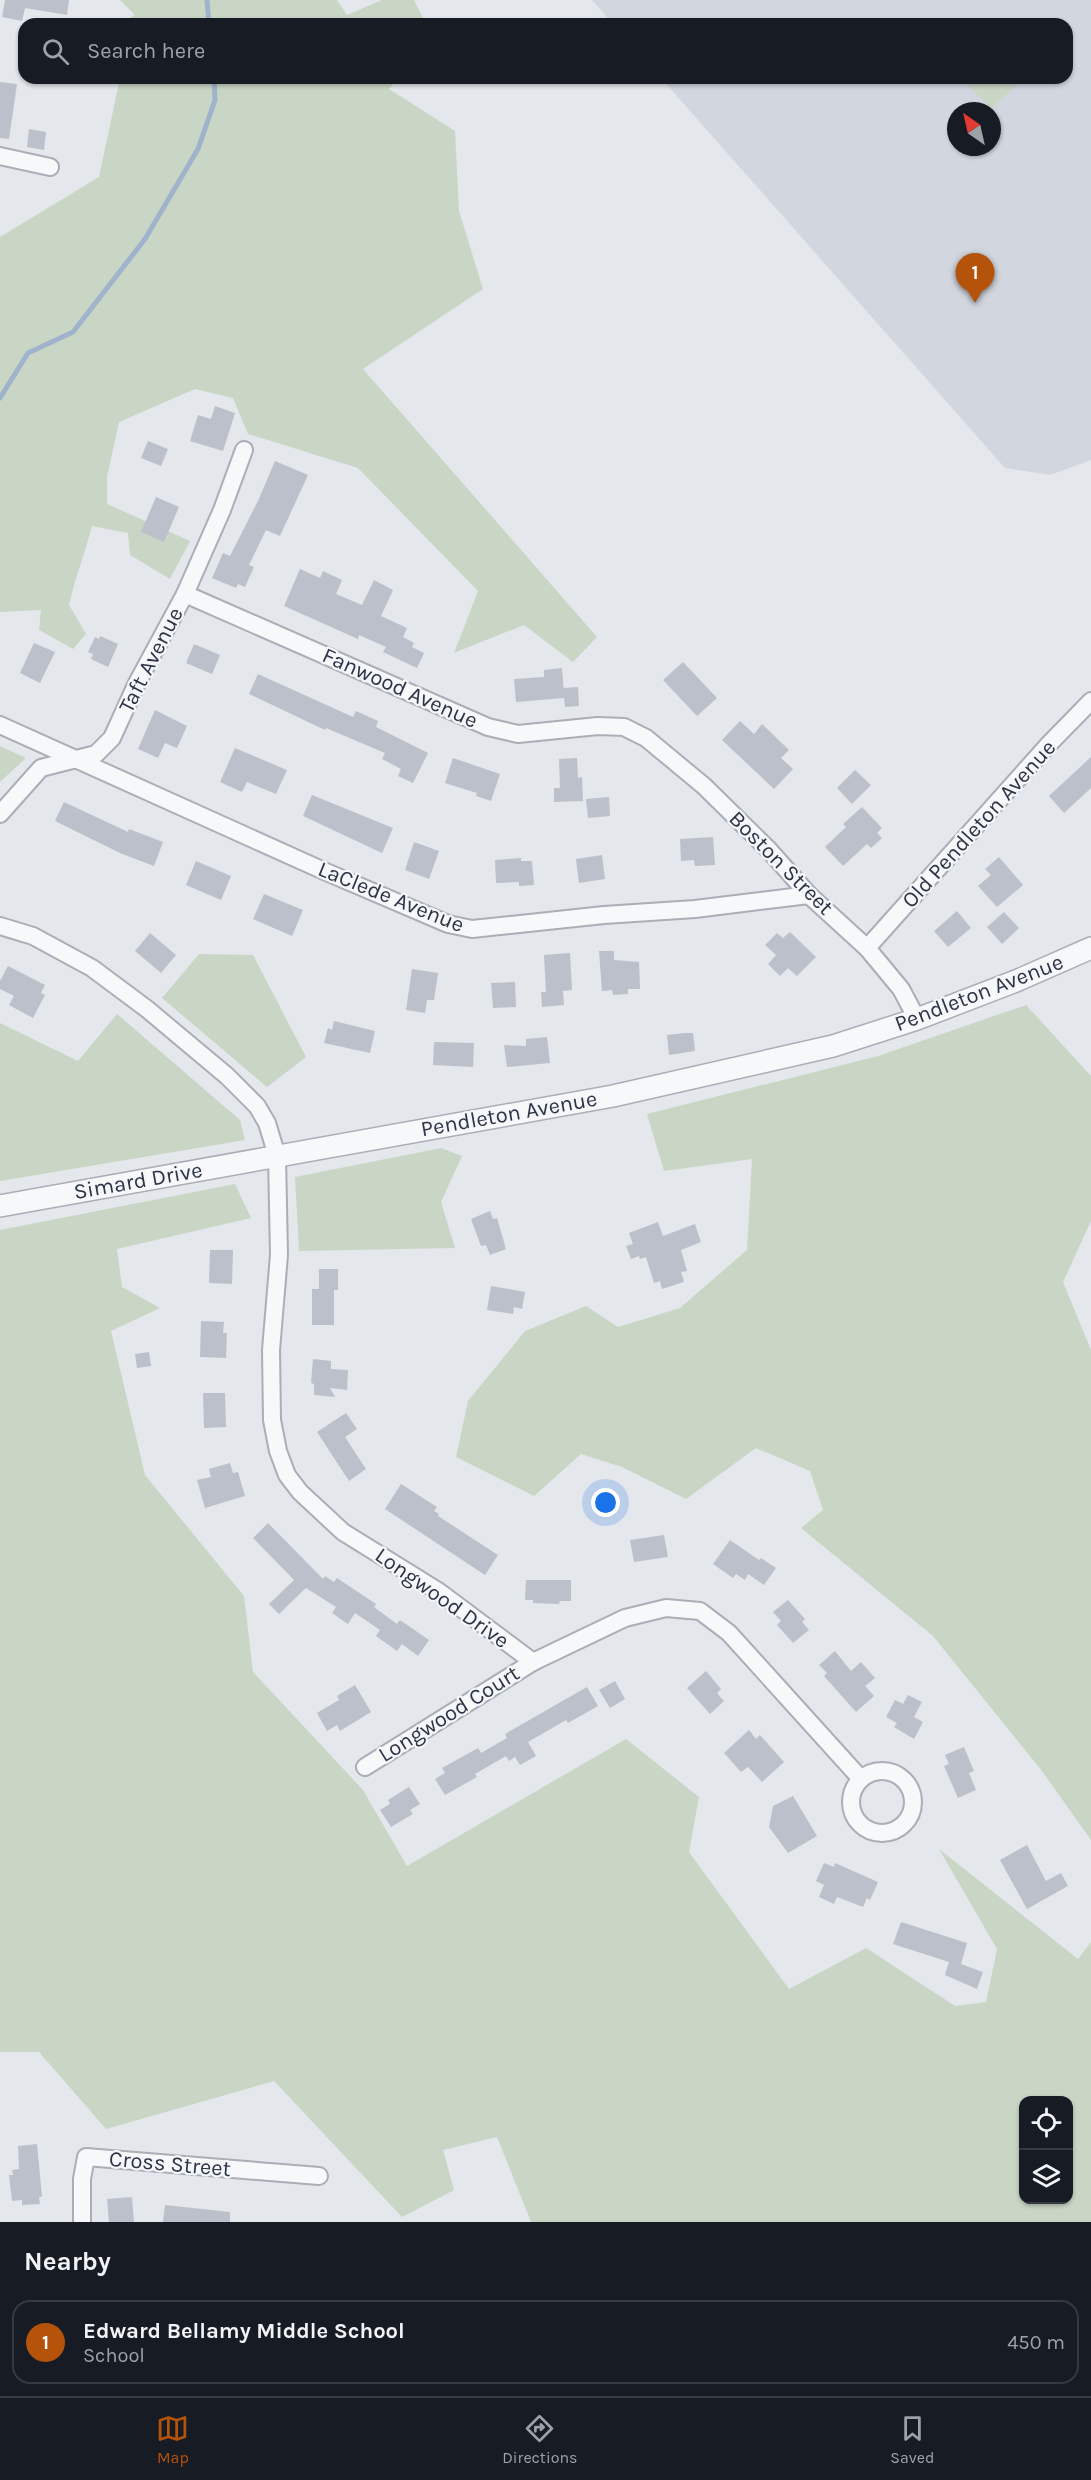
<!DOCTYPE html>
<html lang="en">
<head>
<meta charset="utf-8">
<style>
  body { margin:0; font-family:Karla,sans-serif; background:#242831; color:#f1f3f6 }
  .controls { position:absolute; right:18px; bottom:18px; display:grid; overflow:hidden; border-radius:12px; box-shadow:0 2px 4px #0004 }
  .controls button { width:54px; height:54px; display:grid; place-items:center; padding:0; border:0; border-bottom:2px solid #363941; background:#171b24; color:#f1f3f6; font:30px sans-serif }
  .compass { position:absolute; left:947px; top:102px; width:54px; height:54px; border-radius:50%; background:#171b24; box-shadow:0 2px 4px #0004; rotate:326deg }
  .you { position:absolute; left:606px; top:1503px; width:21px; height:21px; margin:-15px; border:4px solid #fff; border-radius:50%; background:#1a73e8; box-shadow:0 0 0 9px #1a73e833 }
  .badge { display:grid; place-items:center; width:39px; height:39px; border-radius:50%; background:#b45309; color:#fff; font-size:20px; font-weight:700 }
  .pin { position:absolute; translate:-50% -50px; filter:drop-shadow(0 2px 3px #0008) }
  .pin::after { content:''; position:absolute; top:32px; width:21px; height:18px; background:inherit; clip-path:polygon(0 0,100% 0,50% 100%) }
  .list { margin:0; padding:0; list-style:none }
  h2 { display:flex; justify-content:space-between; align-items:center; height:78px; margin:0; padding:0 24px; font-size:26px }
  h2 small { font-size:20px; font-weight:400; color:#9ea1a6 }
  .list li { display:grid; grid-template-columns:39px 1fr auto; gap:18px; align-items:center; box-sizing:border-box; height:84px; margin:0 12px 12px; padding:0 12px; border:2px solid #363941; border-radius:18px }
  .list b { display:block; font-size:22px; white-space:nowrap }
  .list p { margin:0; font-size:20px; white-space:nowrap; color:#9ea1a6 }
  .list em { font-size:20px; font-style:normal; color:#9ea1a6 }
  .icon { flex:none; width:33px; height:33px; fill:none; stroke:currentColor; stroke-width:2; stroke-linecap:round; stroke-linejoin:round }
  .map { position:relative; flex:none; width:1091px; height:2222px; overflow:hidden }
  .search { position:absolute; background:#171b24; box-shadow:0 2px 4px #0004; left:18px; right:18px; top:18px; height:66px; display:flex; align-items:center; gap:15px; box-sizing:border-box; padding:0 21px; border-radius:18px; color:#9ea1a6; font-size:22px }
  .sheet { height:174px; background:#171b24 }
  nav { display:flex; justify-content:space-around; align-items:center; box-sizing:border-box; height:84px; border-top:2px solid #363941; background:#171b24; font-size:16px; color:#9ea1a6 }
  nav a { display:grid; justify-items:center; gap:3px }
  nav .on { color:#b45309 }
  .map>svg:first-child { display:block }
  .built { fill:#d2d6de; fill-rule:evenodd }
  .green { fill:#c9d6c5; fill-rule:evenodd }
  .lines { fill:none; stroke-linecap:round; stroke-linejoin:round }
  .stream { stroke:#9fb4cc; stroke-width:5 }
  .building { fill:#bbc0ca }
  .minor-casing { stroke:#a9aeb7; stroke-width:20 }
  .tertiary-casing { stroke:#a9aeb7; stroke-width:24 }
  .minor { stroke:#f7f8fa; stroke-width:16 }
  .tertiary { stroke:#f7f8fa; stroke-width:21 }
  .labels { text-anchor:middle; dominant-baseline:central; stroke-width:4.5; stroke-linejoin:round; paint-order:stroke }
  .street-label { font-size:22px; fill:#2b3445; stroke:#f4f6f9 }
</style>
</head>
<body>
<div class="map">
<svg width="1091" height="2222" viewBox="0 0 1091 2222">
  <rect width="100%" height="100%" fill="#e4e7ec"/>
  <path class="built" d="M592,0H1091V460L1050,475L1005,468L661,78H1067V24H613ZM956,111H992V147H956Z"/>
  <g class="green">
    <path d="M120,0H337L347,15L382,0H414L426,24H118L135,15Z"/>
    <path d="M120,78H398L389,89L455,131L459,211L483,289L363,369L597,637L573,662L524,625L454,653L478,591L358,468L248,434L233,398L195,389L119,422L107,477V504L190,541L170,579L130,555L128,533L92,526C85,553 75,578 69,605L86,634L73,649L39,630L41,610L0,612V237L99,177Z"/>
    <path d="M961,78H1019L1021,81L991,109Z"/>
    <path d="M0,746L26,758L0,782Z"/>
    <path d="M199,954L253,955L306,1057L267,1087L162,998Z"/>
    <path d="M1026,1005L1091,1076V1221L1063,1282L1091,1350V1840L1042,1771L933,1636L801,1528L823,1510L810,1471L756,1448L686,1499L622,1467L581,1454L534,1496L456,1457L468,1401L525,1331L586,1306L618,1327L680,1308L747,1250L752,1159L664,1171L647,1114L878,1056Z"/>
    <path d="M117,1014L240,1120L245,1140L0,1181V1023L78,1061Z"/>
    <path d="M441,1148L462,1156L441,1202L455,1248L299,1251L295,1177Z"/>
    <path d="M235,1184L251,1218L117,1249L122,1287L160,1308L111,1331L145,1475L244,1596L253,1672L363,1790L407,1866L626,1739L699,1797L689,1852L789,1989L866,1948L955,2006L986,2002L997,1949L939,1849L1078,1959L1091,1942V2222H531L497,2137L443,2150L454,2190L402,2217L274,2081L106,2129L39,2052H0V1230ZM1024,2100H1068V2200H1024Z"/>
  </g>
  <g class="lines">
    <g class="stream">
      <path d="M207,0L209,24"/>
      <path d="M0,398L28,353L73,332L145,239L198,149L215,100L214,78"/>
    </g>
  </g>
  <g class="building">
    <path d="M5,0H69L67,15L25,8L26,4L22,21L2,17Z"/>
    <path d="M0,82L17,84L9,139L0,138Z"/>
    <path d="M29,129L46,132L44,150L27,147Z"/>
    <path d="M215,406L235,413L223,451L190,441L198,415L211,419Z"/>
    <path d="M148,441L168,449L161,466L141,458Z"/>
    <path d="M275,461L308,475L280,536L266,530L249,565L254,567L245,587L238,584L236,588L212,578L223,553L230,556L258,501Z"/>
    <path d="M156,497L179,507L164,542L141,532Z"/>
    <path d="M300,569L320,578L323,571L342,580L336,594L362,605L374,580L393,590L381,616L407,628L403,637L414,643L412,647L424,653L417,668L383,652L386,647L359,635L358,639L284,606Z"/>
    <path d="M100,636L118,644L108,667L91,659L93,654L88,652L95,637L99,639Z"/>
    <path d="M34,643L55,652L40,683L20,673Z"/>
    <path d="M194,644L220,655L212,674L186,663Z"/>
    <path d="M683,662L717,698L697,716L663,680Z"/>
    <path d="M562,668L564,693L563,688L578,687L579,706L565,707L564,698L516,702L514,679L544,677V670Z"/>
    <path d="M258,674L353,717L356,711L378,721L376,727L428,753L413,783L398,776L401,769L382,759L385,753L326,728L325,730L249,694Z"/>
    <path d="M155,710L187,726L177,748L165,743L158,758L138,749Z"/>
    <path d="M740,721L754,734L762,724L789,750L781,758L793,769L774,789L722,740Z"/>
    <path d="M235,748L287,770L276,794L247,782L242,792L220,782Z"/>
    <path d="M1091,757V788L1064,813L1049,796Z"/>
    <path d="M453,758L500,774L491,801L476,796L477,793L445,783Z"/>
    <path d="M577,758L578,778L582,777L583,801L554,802V788H560L559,759Z"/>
    <path d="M855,770L871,785L852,804L837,788Z"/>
    <path d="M312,795L393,828L382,853L303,816Z"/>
    <path d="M609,797L610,816L588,818L586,799Z"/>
    <path d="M64,802L128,832L129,829L163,842L154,866L120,853L55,821Z"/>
    <path d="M862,807L882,828L877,833L882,838L871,848L867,844L843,866L825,847L846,827L843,824Z"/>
    <path d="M713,837L715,865L695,866L694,860L681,861L680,839Z"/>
    <path d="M414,842L439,851L429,879L405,870Z"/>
    <path d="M602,855L605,879L579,883L576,859Z"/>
    <path d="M999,857L1023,885L997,907L978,886L991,875L985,869Z"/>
    <path d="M521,858V861H532L534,885L519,886V882L496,883L495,860Z"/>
    <path d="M196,861L231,876L221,900L186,885Z"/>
    <path d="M264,894L303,910L292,936L253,919Z"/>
    <path d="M957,911L971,928L948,947L934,931Z"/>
    <path d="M1004,912L1019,928L1002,944L987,927Z"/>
    <path d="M790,932L816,957L797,976L788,968L780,976L768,964L776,955L765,945L777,933L783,938Z"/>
    <path d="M150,933L176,955L161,973L135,951Z"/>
    <path d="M599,951H614V960L639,962L640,989H628V994L613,995L612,990L602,991Z"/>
    <path d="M570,953L572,990L563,991L564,1005L542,1007L541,992H546L544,955Z"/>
    <path d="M8,966L45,985L41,993L45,995L33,1018L9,1005L14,996L0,989V981Z"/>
    <path d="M412,969L438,973L434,1000H427L425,1013L406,1010Z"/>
    <path d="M515,982L516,1007L493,1008L491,983Z"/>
    <path d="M334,1021L375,1031L370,1053L324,1043L328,1028L332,1030Z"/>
    <path d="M685,1033H693L695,1051L669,1055L667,1035Z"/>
    <path d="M547,1037L550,1063L507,1067L504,1045L526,1046V1039Z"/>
    <path d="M434,1042L474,1043L473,1067L433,1065Z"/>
    <path d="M490,1211L493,1219L497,1218L506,1249L490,1255L486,1245L481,1246L471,1219Z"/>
    <path d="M658,1222L663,1236L695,1224L701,1242L681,1250L687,1271L681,1272L684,1282L662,1289L660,1281L654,1283L646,1257L640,1259L639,1256L631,1259L626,1246L633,1244L629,1233Z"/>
    <path d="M210,1250H233L232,1284L209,1283Z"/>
    <path d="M319,1269H338V1290H334V1325H312V1289H319Z"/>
    <path d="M491,1286L525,1292L522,1309L514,1307L513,1314L487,1310Z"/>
    <path d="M201,1321L224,1322L223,1333H227L226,1358L200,1357Z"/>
    <path d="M149,1352L151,1366L137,1368L135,1354Z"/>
    <path d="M313,1359L331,1361V1369L348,1370L347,1390L330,1388L335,1397L314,1395V1384L311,1383Z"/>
    <path d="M203,1393H225L226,1427L204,1428Z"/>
    <path d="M346,1413L357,1429L345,1437L366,1469L349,1481L317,1432Z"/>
    <path d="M230,1463L233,1473L238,1472L245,1496L205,1508L197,1480L211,1477L209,1469Z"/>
    <path d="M401,1484L437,1507L434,1511L439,1514L438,1516L498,1555L485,1575L385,1509Z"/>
    <path d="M268,1523L323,1579L325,1576L334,1582L337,1578L376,1604L374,1607L397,1624L400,1620L429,1640L418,1656L402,1644L397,1651L376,1636L380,1630L355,1613L348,1624L332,1613L336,1607L306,1588L279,1614L269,1604L294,1580L253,1538Z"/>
    <path d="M664,1535L668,1557L634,1562L630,1540Z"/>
    <path d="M730,1540L759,1560L761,1558L776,1568L764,1585L748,1574L745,1580L736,1574L733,1578L713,1564Z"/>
    <path d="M526,1580H571V1601H560L559,1604L533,1603V1600H525Z"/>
    <path d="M788,1600L805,1619L802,1622L809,1630L793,1643L777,1625L781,1621L773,1612Z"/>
    <path d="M835,1651L851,1671L861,1662L875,1678L865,1686L874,1696L856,1712L824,1676L827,1673L819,1665Z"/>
    <path d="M706,1671L721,1689L717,1693L724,1701L710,1714L687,1688Z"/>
    <path d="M615,1681L625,1699L610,1708L599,1690Z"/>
    <path d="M355,1685L371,1712L340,1731L337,1725L327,1731L317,1713L339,1700L337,1696Z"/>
    <path d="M587,1687L598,1706L568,1723L566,1720L528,1742L536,1756L520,1765L515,1757L509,1761L506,1756L475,1774L477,1777L445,1795L435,1779L445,1773L442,1768L478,1748L481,1753L507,1738L505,1734Z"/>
    <path d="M908,1695L922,1702L914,1717L923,1722L914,1739L894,1727L897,1723L886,1717L895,1700L903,1704Z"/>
    <path d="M749,1730L756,1739L760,1735L784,1762L762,1782L748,1767L741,1772L724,1753Z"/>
    <path d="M964,1747L974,1771L969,1773L976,1790L958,1798L944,1766L949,1764L945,1755Z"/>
    <path d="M409,1787L420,1804L410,1810L413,1814L391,1827L380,1810L390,1804L388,1800Z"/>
    <path d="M793,1796L817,1836L788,1853L769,1827L773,1806Z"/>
    <path d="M1027,1845L1046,1881L1061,1873L1068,1886L1027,1909L1000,1860Z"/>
    <path d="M824,1863L834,1867L835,1863L878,1882L870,1900L867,1898L863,1907L837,1897L834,1904L819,1897L824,1885L816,1881Z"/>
    <path d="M901,1922L967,1943L961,1964L983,1972L977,1989L945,1975L949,1962L893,1944Z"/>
    <path d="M37,2144L42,2197H39L40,2204L22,2205V2200L12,2201L9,2175H13L12,2170L19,2169L18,2146Z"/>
    <path d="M132,2197L134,2222H109L107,2199Z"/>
    <path d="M165,2205L230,2212V2222H163Z"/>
  </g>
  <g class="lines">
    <g class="minor-casing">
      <g id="minor">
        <path d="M0,156L50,167"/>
        <path d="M185,594L488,727L518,734L598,726L624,727L646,738L704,786L769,850L809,895L867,948L901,989L917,1019"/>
        <path d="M0,725L324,871L448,924L472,929L604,915L695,909L809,895"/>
        <path d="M0,814L41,768L96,754L112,738L137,683L185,594L222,510L244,450"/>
        <path d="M0,926L33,936L92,968L147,1009L227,1076L257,1106L267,1123L277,1156L279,1255L271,1350L272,1420L278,1451L287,1475L300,1492L343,1532L438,1591L533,1662L625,1618L666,1608L700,1611L729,1633L861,1779"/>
        <path d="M867,948L1049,744L1091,701"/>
        <path d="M365,1767L533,1662"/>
        <circle cx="882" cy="1802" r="31"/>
        <path d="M82,2222V2179L86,2157L319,2176"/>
      </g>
    </g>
    <g class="tertiary-casing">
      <path id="tertiary" d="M0,1206L613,1096L833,1046L917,1019L1016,981L1091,948"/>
    </g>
    <use href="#minor" class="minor"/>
    <use href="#tertiary" class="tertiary"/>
  </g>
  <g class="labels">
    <g class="street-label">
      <text transform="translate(151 660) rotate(-63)">Taft Avenue</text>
      <text transform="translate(400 688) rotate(24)">Fanwood Avenue</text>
      <text transform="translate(979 824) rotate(-48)">Old Pendleton Avenue</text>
      <text transform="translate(781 863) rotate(45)">Boston Street</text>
      <text transform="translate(391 897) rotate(22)">LaClede Avenue</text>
      <text transform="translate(979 993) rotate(-21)">Pendleton Avenue</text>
      <text transform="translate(509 1114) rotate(-10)">Pendleton Avenue</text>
      <text transform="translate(138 1181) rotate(-10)">Simard Drive</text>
      <text transform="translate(442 1598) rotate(35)">Longwood Drive</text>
      <text transform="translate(449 1714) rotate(-32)">Longwood Court</text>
      <text transform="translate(170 2164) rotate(5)">Cross Street</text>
    </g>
  </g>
</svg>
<div class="controls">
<button><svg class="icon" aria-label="locate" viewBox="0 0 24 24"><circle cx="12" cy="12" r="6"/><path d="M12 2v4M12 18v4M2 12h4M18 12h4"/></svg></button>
<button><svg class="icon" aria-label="layers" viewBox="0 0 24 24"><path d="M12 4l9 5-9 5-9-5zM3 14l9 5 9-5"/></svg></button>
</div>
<svg class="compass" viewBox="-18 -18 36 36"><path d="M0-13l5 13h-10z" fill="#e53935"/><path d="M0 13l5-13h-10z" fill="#9ea1a6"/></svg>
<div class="you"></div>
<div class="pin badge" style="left:975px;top:303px">1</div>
<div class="search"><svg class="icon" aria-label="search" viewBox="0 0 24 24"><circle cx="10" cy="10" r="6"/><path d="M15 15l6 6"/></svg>Search here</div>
</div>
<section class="sheet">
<h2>Nearby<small></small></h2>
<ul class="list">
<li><span class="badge">1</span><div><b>Edward Bellamy Middle School</b><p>School</p></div><em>450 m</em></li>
</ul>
</section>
<nav>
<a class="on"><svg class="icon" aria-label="map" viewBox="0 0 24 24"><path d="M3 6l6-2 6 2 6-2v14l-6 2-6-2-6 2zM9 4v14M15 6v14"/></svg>Map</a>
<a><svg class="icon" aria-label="directions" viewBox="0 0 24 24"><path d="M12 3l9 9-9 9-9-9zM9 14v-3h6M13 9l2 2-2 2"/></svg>Directions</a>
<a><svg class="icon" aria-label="saved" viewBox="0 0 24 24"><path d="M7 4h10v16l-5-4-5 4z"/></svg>Saved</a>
</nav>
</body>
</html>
